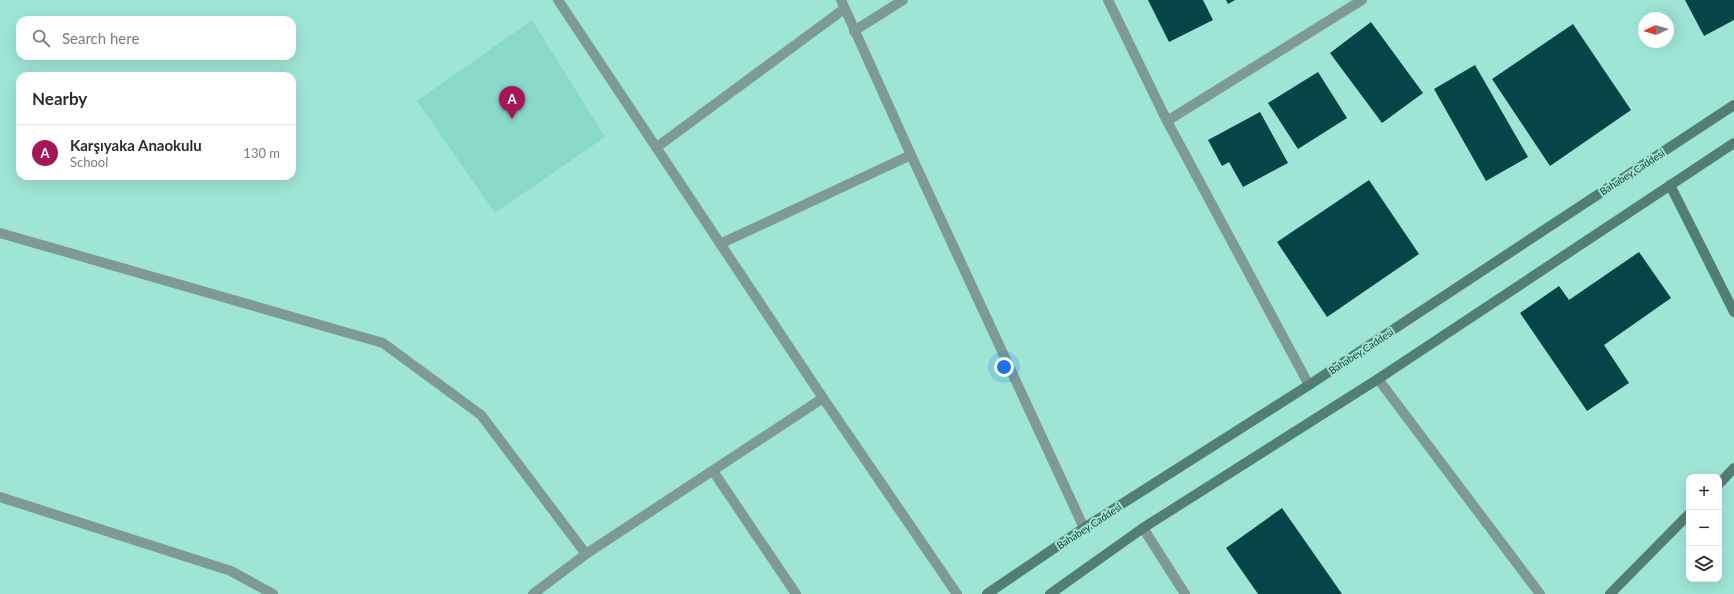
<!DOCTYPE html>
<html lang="en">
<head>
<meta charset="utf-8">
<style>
  body { margin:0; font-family:Lato,sans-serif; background:#f7f7f7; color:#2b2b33 }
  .controls { position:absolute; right:12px; bottom:12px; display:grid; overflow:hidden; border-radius:8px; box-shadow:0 4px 16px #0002 }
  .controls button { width:36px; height:36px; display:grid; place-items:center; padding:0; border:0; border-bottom:1px solid #e1e1e2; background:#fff; color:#2b2b33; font:20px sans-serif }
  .compass { position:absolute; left:1638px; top:12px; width:36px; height:36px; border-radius:50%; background:#fff; box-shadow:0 4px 16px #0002; rotate:266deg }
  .you { position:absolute; left:1004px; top:367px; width:14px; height:14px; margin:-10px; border:3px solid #fff; border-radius:50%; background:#1a73e8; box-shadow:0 0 0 6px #1a73e833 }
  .badge { display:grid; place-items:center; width:26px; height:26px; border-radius:50%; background:#a51658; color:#fff; font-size:13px; font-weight:700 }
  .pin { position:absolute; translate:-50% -33px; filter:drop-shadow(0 1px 2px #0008) }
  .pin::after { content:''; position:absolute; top:21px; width:14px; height:12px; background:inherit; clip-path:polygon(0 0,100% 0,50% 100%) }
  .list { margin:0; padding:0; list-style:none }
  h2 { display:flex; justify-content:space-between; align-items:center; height:52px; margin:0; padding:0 16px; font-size:17px }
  h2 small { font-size:13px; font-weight:400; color:#7c7c81 }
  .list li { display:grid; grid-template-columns:26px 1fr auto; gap:12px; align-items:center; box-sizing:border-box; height:56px; padding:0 16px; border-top:1px solid #e1e1e2 }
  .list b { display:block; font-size:15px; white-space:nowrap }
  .list p { margin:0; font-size:13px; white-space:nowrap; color:#7c7c81 }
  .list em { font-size:13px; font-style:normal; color:#7c7c81 }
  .icon { flex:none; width:22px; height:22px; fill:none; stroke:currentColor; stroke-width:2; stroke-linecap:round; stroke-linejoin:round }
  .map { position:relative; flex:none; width:1734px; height:594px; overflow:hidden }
  .search { position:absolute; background:#fff; box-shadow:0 4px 16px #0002; left:16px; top:16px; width:280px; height:44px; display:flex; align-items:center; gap:10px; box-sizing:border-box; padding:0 14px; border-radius:12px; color:#7c7c81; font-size:15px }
  .panel { position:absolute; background:#fff; box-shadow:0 4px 16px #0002; left:16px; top:72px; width:280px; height:108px; border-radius:12px }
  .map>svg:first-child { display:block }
  .built { fill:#8ad8c9 }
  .building { fill:#054548 }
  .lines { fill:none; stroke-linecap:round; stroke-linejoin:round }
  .street { stroke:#7e9a94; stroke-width:10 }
  .secondary { stroke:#537e75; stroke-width:10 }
  .labels { text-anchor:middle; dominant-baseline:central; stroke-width:4; stroke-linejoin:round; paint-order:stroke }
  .street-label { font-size:10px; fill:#203c37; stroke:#9fe5d6 }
</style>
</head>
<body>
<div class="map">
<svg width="1734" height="594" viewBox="0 0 1734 594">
  <rect width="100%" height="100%" fill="#9fe5d6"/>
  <path class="built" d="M532,20L605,137L495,213L417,101Z"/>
  <g class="building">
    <path d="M1148,0H1203L1213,20L1169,42Z"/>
    <path d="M1226,0H1235L1228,4Z"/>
    <path d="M1685,0H1734V20L1704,36Z"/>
    <path d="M1371,22L1423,93L1382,123L1330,53Z"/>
    <path d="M1573,24L1631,110L1550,166L1492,79Z"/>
    <path d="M1475,65L1528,157L1486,181L1434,89Z"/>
    <path d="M1318,72L1347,118L1298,149L1268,103Z"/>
    <path d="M1260,112L1288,163L1243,187L1229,162L1222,166L1208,140Z"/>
    <path d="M1369,180L1419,254L1327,317L1277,242Z"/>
    <path d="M1639,252L1671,298L1604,345L1629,383L1587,411L1520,313L1559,286L1569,300Z"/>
    <path d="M1282,508L1342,594H1258L1226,548Z"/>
  </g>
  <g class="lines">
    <g class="street">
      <path d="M558,0L823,398L957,594"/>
      <path d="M841,0L911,155L1084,528"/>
      <path d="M1108,0L1167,121L1309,385"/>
      <path d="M854,31L903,0"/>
      <path d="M1167,121L1362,0"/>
      <path d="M657,147L844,9"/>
      <path d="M0,233L383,343L481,415L586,554"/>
      <path d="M720,244L911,155"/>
      <path d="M1378,379L1540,594"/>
      <path d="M713,471L796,594"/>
      <path d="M0,497L231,571L273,594"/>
      <path d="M1143,528L1185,594"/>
      <path d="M533,594L586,554L823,398"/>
    </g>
    <g class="secondary">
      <path d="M1670,185L1734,312"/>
      <path d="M1719,484L1734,468"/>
      <path d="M987,594L1084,528L1309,385L1734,105"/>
      <path d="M1050,594L1143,528L1378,379L1734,143"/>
      <path d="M1610,594L1689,514"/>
    </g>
  </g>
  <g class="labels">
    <g class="street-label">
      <text transform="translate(1632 172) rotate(-33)">Bahabey Caddesi</text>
      <text transform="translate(1361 351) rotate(-33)">Bahabey Caddesi</text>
      <text transform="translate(1089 526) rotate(-33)">Bahabey Caddesi</text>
    </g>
  </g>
</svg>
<div class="controls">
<button>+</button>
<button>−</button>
<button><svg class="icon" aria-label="layers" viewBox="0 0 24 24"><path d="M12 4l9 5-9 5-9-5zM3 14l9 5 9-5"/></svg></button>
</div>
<svg class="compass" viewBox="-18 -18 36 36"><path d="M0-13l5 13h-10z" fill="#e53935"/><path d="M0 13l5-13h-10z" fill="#7c7c81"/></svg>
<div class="you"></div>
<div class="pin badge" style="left:512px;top:119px">A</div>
<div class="search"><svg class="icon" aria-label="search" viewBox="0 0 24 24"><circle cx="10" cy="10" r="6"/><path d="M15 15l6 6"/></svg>Search here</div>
<section class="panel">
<h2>Nearby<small></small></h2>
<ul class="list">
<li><span class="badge">A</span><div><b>Karşıyaka Anaokulu</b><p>School</p></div><em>130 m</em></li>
</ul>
</section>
</div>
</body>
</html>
